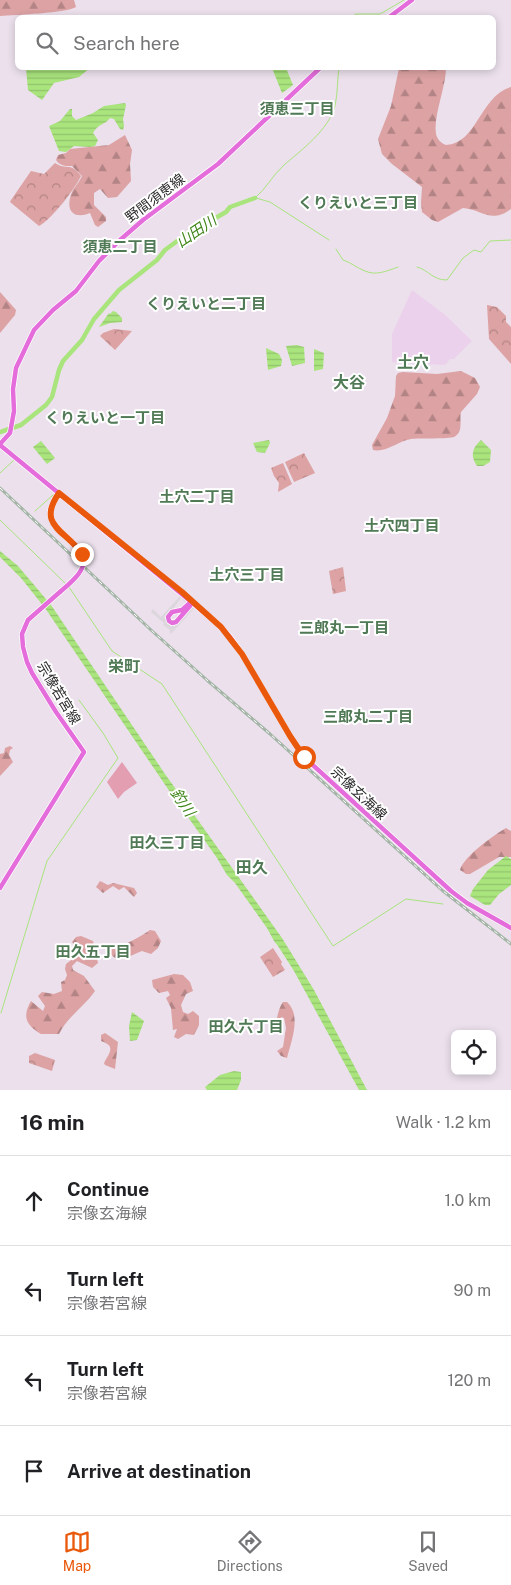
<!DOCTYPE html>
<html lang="en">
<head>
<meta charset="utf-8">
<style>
  body { margin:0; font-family:"Public Sans","Noto Sans JP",sans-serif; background:#f2f2f2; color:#202124 }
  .controls { position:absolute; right:15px; bottom:15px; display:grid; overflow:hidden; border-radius:8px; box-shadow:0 2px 8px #0003 }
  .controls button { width:45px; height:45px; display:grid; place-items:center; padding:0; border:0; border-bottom:1px solid #e0e0e0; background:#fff; color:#202124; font:25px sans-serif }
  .stop { position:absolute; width:15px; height:15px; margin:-11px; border:4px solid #ea580c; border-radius:50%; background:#fff }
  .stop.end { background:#ea580c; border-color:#fff; box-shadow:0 1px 5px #0008 }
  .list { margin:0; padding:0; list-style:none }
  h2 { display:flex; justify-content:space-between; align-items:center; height:65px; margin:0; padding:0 20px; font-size:21px }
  h2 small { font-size:16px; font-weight:400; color:#757577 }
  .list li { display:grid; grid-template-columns:32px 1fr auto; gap:15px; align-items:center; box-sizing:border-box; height:90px; padding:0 20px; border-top:1px solid #e0e0e0 }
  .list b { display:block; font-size:19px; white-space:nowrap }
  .list p { margin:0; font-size:16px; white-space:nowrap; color:#757577 }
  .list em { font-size:16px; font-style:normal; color:#757577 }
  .icon { flex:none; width:28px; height:28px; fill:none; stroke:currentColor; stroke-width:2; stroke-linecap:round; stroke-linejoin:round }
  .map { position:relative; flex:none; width:511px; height:1090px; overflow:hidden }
  .search { position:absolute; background:#fff; box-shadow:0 2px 8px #0003; left:15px; right:15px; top:15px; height:55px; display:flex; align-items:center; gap:12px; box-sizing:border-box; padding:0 18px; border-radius:8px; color:#757577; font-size:19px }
  .sheet { height:425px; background:#fff }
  nav { display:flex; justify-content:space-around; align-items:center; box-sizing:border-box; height:70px; border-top:1px solid #e0e0e0; background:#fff; font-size:14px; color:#757577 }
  nav a { display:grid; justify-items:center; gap:2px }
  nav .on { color:#ea580c }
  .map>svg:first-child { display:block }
  .education { fill:#ecd1ec }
  .forest { fill:url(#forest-firs) }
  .park { fill:url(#park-crowns) }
  .pitch { fill:#e49eb1 }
  .plaza { fill:#dcd6dd }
  .water { fill:url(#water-rules) }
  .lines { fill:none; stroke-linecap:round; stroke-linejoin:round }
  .stream { stroke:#a9e47d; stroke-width:1 }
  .river { stroke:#a9e47d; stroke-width:4.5 }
  .major-casing { stroke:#fff; stroke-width:6 }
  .major { stroke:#e46ddb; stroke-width:4.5 }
  .rail-casing { stroke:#a3b4a6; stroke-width:3 }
  .rail { stroke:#fff; stroke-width:1; stroke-dasharray:4; stroke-linecap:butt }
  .major-bridge-casing { stroke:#fff; stroke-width:6; stroke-linecap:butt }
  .major-bridge { stroke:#e46ddb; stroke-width:4.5 }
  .route { stroke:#ea580c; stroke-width:6 }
  .labels { text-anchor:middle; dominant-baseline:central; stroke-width:4; stroke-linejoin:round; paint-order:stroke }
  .street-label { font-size:14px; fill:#2c2c2c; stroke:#fff }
  .neighbourhood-label { font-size:15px; font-weight:bold; fill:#507955; stroke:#fff }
  .water-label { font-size:15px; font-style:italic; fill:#3f8519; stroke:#fff }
  .quarter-label { font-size:16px; font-weight:bold; fill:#507955; stroke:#fff }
</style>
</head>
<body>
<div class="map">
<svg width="511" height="1090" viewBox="0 0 511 1090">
  <defs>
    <pattern id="forest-firs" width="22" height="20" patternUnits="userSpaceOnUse" patternTransform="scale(1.25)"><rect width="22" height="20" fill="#dda2a3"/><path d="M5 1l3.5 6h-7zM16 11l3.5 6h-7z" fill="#b38485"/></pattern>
    <pattern id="park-crowns" width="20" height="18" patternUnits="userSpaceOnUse" patternTransform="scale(1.25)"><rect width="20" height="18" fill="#dda2a3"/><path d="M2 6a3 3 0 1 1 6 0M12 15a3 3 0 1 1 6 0" fill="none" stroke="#b38485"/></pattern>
    <pattern id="water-rules" width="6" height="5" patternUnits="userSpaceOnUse" patternTransform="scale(1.25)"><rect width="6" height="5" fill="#a9e47d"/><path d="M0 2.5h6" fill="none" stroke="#92c46c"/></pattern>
  </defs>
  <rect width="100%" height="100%" fill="#ebe0ec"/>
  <path class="education" d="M412,290L444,314L472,341L454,359H450L445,365L392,362V334Z"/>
  <g class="forest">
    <path d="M0,0H74L76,7C68,13 14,15 0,16Z"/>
    <path d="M399,68H446C446,87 433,116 436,134C437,139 441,143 446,145C477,144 480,96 511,87V209C490,224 484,210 463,208L438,222L432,220L422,212L421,203L422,187L392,164L382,154L378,139L391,106Z"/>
    <path d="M125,135L132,150L130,164L131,181L117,197L108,198L100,189L94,193V205L106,217V221L98,227L95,225L90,213C70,221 65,206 73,190C76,185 80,181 82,176L72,166C65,166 60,166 56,160L58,155L66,153L70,149L109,145Z"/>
    <path d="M0,292L16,310L15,315L0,333Z"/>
    <path d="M461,371L475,378L480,387L477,394L461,412C459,421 464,432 454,437C450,439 419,438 411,439C398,441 386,453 373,450L372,445L387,418L395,396L396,376L398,373L403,372L437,374Z"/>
    <path d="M10,746L13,748L10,750L9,755L13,762L0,776V754L4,753L5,748Z"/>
    <path d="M506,828L511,831V857H499L470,874H466L460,870C463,857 494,835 506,828Z"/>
    <path d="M100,881L108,885L113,883L134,888L137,893L134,897L124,887L119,890L113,886L103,893L96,887Z"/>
    <path d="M150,930L155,931L161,941L158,948L151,954L142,951C131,955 116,966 109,951L112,949C127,944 138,938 150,930Z"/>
    <path d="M81,936L93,941L98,963L92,968L77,961L72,966L73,970L84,976L95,991C84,1007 68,1016 59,1034H41C26,1025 22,1017 31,1001L43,1011L45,1006L38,996L42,992L54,994L62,991L61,982L65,980L67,975L65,969L66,964L79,954V950L72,942L76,937Z"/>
    <path d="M174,974L183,975L190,982L193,991L186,994L181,1005L183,1012L188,1014L193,1011L199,1016V1025L194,1035L186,1034L178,1039L174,1037L177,1029L173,1030L171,1008L166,998L170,995L168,991L159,993L153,987L152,980Z"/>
    <path d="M283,1002H287C302,1016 291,1041 287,1058L281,1056L277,1051L283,1047L286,1028L284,1018L281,1017V1025L276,1034L273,1033C277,1023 277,1010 283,1002Z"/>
    <path d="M105,1033L118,1042L115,1069L105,1065L104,1063C110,1052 116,1046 101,1041V1035Z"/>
  </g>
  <g class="park">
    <path d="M55,163C67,171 70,161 81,176C74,190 52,219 39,226L10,202L11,200L31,171L44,174Z"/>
    <path d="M487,305L497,307L506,316V322L511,327V364L489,339Z"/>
    <path d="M114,329L132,331L115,350L100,336L103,333Z"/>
    <path d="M304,453L315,473L294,482L285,462Z"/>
    <path d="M283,463L292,484L278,492L279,483L274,476L271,468Z"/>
    <path d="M343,567L346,591L333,594L329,571Z"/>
    <path d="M273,948L282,962L281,964L285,970L273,977L260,957Z"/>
    <path d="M35,1053L55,1060L52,1071L29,1063V1056Z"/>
  </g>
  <path class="pitch" d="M122,762L137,783L124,792L118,799L107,782Z"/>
  <path class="plaza" d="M181,595L185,599L186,603L181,598L173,609L170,610L164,617L172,626H174L189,608L195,607L171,634L169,629L163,625L164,623L151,612L153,609L161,617Z"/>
  <g class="water">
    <path d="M26,68H90L79,77L54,83L42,100L28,90Z"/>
    <path d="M272,68H286L293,85L282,93Z"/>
    <path d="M125,103L126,105L123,119L124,126L123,130L120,129L114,119L110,118C104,126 100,122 93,133L98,140L95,146L90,147L74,146L66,152L59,151L49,126L60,121L70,109H72V116L76,120L93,113L104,106Z"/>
    <path d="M113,311L116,312L122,318V322L110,323L99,327L109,313L110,314Z"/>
    <path d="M297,345L304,347L305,363L292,366L286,346Z"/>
    <path d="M266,348L279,354L282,360L281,366L268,370Z"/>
    <path d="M314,349L324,353L323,369L314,371Z"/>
    <path d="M269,440L270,443L265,453L257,452L253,443Z"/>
    <path d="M481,440L491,450L490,462L483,466H477C470,456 472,448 481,440Z"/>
    <path d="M41,441L55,458L47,464L33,447Z"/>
    <path d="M0,551L18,566L51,605L165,774L282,938L314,990L367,1090H359L294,971L278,946L274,941L267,928L235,883L227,875L217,858L168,789L45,608L21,578L0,557Z"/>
    <path d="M506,856L511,859V885L499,894L490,905H485L470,896L473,889L488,870Z"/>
    <path d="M132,1012L144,1021L137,1040L130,1041L129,1026Z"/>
    <path d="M234,1071L241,1072V1080L237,1090H207L205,1087L220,1075Z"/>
  </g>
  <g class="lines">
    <g class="stream">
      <path d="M350,18L356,14H380L404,0"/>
      <path d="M255,198C266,189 272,176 283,166C301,150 328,131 335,106C338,93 337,80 339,68"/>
      <path d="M256,198L270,202L329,240"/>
      <path d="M336,249L343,260C352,263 357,268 365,271C376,276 387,271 398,267"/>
      <path d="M417,267C429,270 432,280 447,280L463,258L474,250L481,252L490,241L511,240"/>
      <path d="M0,473L14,460"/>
      <path d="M35,511L53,495"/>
      <path d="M0,520L66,584"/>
      <path d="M69,587L112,651L162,684L333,946L406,899L443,904"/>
      <path d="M1,1013L47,861L118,758L103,733L79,700"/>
    </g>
    <path class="river" d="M0,432L21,425L46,405L52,397L59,370L63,361L82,340L94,319L119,290L157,260L165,250L195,228L212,220L226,212L230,207L255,198"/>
    <g class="major-casing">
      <g id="major">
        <path d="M388,18L412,0"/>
        <path d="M0,444L10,433L14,411L13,389L16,368L34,330L53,310L76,291L99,261L120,240L143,220L218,164L320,68"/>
        <path d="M0,445L217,623L230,637L242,654L290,736L304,757L451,891L467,903L511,928"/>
        <path d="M59,493C48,509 46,516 60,531"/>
        <path d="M192,601L190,606L176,622L172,623L169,621L168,617L172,612L182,610Z"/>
        <path d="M0,888L84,752L56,712L32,673L27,662L23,647L22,634L28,620L61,591"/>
      </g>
    </g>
    <use href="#major" class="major"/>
    <g class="rail-casing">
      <path id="rail" d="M0,488L151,630L208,681L270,734L443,891L511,944"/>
    </g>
    <use href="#rail" class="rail"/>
    <g class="major-bridge-casing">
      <path id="major-bridge" d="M60,531C89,558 93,564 61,591"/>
    </g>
    <use href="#major-bridge" class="major-bridge"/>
  </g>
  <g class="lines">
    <path class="route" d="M82,554C66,530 36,526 59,493L182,592L221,627L242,654L290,736L304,757"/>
  </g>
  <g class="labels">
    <g class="street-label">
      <text transform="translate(155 198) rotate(-37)">野間須恵線</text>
      <text transform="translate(59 693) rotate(59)">宗像若宮線</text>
      <text transform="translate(359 793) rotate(43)">宗像玄海線</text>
    </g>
    <g class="neighbourhood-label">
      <text x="297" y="108">須恵三丁目</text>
      <text x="358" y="202">くりえいと三丁目</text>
      <text x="120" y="246">須恵二丁目</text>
      <text x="206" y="303">くりえいと二丁目</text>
      <text x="105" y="417">くりえいと一丁目</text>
      <text x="197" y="496">土穴二丁目</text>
      <text x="402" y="525">土穴四丁目</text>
      <text x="247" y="574">土穴三丁目</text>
      <text x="344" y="627">三郎丸一丁目</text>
      <text x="368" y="716">三郎丸二丁目</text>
      <text x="167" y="842">田久三丁目</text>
      <text x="93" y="951">田久五丁目</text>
      <text x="246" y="1026">田久六丁目</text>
    </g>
    <g class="water-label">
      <text transform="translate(196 231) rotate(-34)">山田川</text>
      <text transform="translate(183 802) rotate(55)">釣川</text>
    </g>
    <g class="quarter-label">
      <text x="413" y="362">土穴</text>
      <text x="349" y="382">大谷</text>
      <text x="124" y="666">栄町</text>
      <text x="252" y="867">田久</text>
    </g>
  </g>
</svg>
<div class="controls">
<button><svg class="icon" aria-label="locate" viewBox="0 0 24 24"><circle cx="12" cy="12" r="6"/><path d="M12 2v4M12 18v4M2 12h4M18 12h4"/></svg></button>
</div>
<div class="stop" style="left:304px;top:757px"></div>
<div class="stop end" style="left:82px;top:554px"></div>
<div class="search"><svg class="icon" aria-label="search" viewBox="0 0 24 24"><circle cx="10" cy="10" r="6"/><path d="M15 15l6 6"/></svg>Search here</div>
</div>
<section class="sheet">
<h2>16 min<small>Walk · 1.2 km</small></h2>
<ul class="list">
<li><svg class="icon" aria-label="ahead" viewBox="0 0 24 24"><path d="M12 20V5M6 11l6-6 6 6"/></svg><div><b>Continue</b><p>宗像玄海線</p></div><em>1.0 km</em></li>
<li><svg class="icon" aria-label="left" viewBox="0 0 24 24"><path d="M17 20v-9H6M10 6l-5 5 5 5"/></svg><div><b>Turn left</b><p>宗像若宮線</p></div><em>90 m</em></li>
<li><svg class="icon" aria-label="left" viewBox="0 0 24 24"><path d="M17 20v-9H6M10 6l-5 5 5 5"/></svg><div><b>Turn left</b><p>宗像若宮線</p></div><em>120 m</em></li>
<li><svg class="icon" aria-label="arrive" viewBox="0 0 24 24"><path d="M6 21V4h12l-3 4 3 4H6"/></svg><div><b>Arrive at destination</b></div></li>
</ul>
</section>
<nav>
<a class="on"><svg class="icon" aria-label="map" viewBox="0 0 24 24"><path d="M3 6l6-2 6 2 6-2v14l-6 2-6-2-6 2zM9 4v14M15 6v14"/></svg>Map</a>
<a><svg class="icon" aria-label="directions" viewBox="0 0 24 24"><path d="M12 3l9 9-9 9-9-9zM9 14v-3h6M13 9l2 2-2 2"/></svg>Directions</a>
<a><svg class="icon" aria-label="saved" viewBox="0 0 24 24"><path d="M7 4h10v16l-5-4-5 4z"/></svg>Saved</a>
</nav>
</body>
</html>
